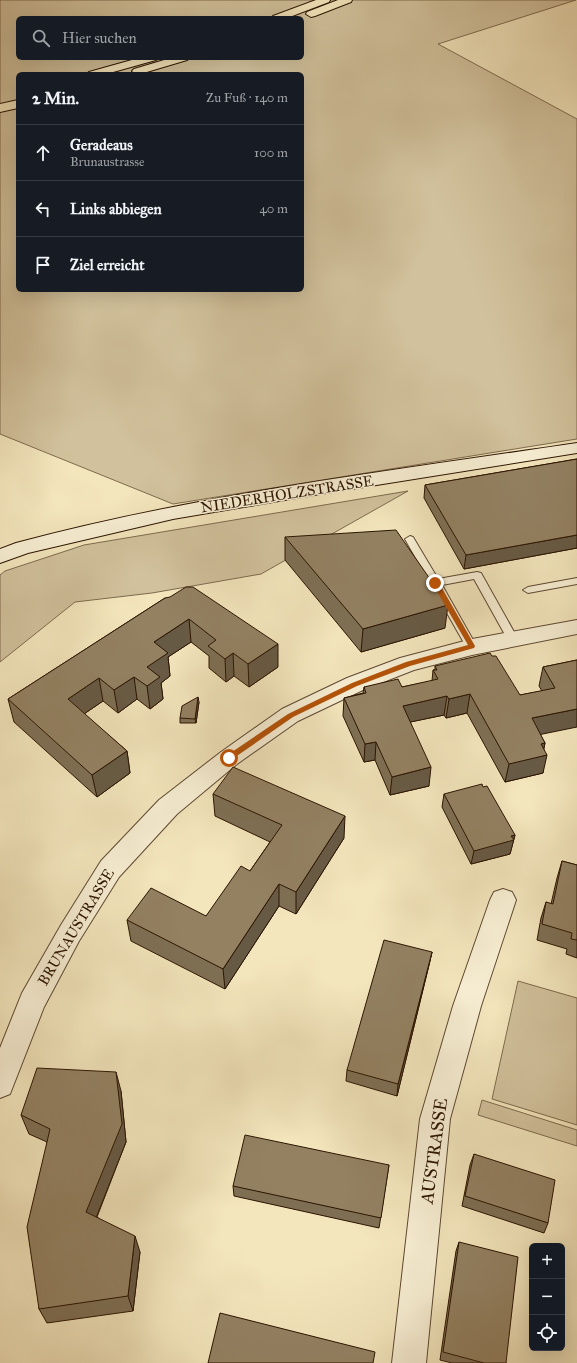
<!DOCTYPE html>
<html lang="de">
<head>
<meta charset="utf-8">
<style>
  body { margin:0; font-family:"IM FELL Great Primer",serif; background:#20242c; color:#f1f3f6 }
  .controls { position:absolute; right:12px; bottom:12px; display:grid; overflow:hidden; border-radius:6px; box-shadow:0 4px 16px #0002 }
  .controls button { width:36px; height:36px; display:grid; place-items:center; padding:0; border:0; border-bottom:1px solid #363941; background:#171b24; color:#f1f3f6; font:20px sans-serif }
  .stop { position:absolute; width:12px; height:12px; margin:-9px; border:3px solid #b45309; border-radius:50%; background:#fff }
  .stop.end { background:#b45309; border-color:#fff; box-shadow:0 1px 4px #0008 }
  .list { margin:0; padding:0; list-style:none }
  h2 { display:flex; justify-content:space-between; align-items:center; height:52px; margin:0; padding:0 16px; font-size:17px }
  h2 small { font-size:13px; font-weight:400; color:#9ea1a6 }
  .list li { display:grid; grid-template-columns:26px 1fr auto; gap:12px; align-items:center; box-sizing:border-box; height:56px; padding:0 16px; border-top:1px solid #363941 }
  .list b { display:block; font-size:15px; white-space:nowrap }
  .list p { margin:0; font-size:13px; white-space:nowrap; color:#9ea1a6 }
  .list em { font-size:13px; font-style:normal; color:#9ea1a6 }
  .icon { flex:none; width:22px; height:22px; fill:none; stroke:currentColor; stroke-width:2; stroke-linecap:round; stroke-linejoin:round }
  .map { position:relative; flex:none; width:577px; height:1363px; overflow:hidden }
  .search { position:absolute; background:#171b24; box-shadow:0 4px 16px #0002; left:16px; top:16px; width:288px; height:44px; display:flex; align-items:center; gap:10px; box-sizing:border-box; padding:0 14px; border-radius:6px; color:#9ea1a6; font-size:15px }
  .panel { position:absolute; background:#171b24; box-shadow:0 4px 16px #0002; left:16px; top:72px; width:288px; height:220px; border-radius:6px }
  .map>svg:first-child { display:block }
  .green { fill:#d1c19c; stroke:#7e6a4e; fill-rule:evenodd }
  .lines { fill:none; stroke-linecap:round; stroke-linejoin:round }
  .service-casing { stroke:#5e4830; stroke-width:2 }
  .minor-casing { stroke:#5e4830; stroke-width:2 }
  .secondary-casing { stroke:#2c1401; stroke-width:2 }
  .motorway-casing { stroke:#2c1401; stroke-width:2 }
  .service { fill:#f7eed3; fill-rule:evenodd }
  .minor { fill:#f7eed3; fill-rule:evenodd }
  .secondary { fill:#f7eed3; fill-rule:evenodd }
  .motorway { fill:#f3e5bc; fill-rule:evenodd }
  .wall { fill:#7e6f54; stroke:#2c1401 }
  .shaded-wall { fill:#675a45; stroke:#2c1401 }
  .building { fill:#938162; stroke:#2c1401 }
  .route { fill:#b45309 }
  .labels { text-anchor:middle; dominant-baseline:central; stroke-width:3; stroke-linejoin:round; paint-order:stroke }
  .street-label { font-size:15px; fill:#2c1401; stroke:#f7eed3 }
  .near-street-label { font-size:18px; fill:#2c1401; stroke:#f7eed3 }
</style>
</head>
<body>
<div class="map">
<svg width="577" height="1363" viewBox="0 0 577 1363">
  <rect width="100%" height="100%" fill="#f3e5bc"/>
  <filter id="stains"><feTurbulence type="fractalNoise" baseFrequency=".005" numOctaves="4"/><feColorMatrix values="0 0 0 0 .2 0 0 0 0 .09 0 0 0 0 .02 0 0 0 .5 -.17"/></filter>
  <radialGradient id="worn" r=".72"><stop offset=".6" stop-color="#630" stop-opacity="0"/><stop offset="1" stop-color="#630" stop-opacity=".3"/></radialGradient>
  <g class="green">
    <path d="M0,0H576L438,44L577,119V439L173,504L0,434ZM18,18H302V58H18ZM18,74H302V290H18Z"/>
    <path d="M408,491L261,574L152,593L75,602L0,662V575L5,571L84,545Z"/>
    <path d="M518,981L577,998V1125L492,1099Z"/>
    <path d="M482,1100L577,1130V1146L478,1115Z"/>
  </g>
  <g class="lines">
    <g class="service-casing">
      <g id="service">
        <path d="M410,536L413,537L438,579L477,572L481,573L518,639L517,642H509L474,579L442,585L477,647L476,650H468L405,539Z"/>
        <path d="M577,578V584L528,593L523,590L528,587Z"/>
      </g>
    </g>
    <g class="minor-casing">
      <g id="minor">
        <path d="M577,620V634L472,655L414,670L363,690L298,721L237,764L177,814L119,877L79,941L44,1007L10,1094L0,1098V1048L22,993L61,925L101,861L159,800L221,752L282,709L347,678L400,658L472,639Z"/>
        <path d="M503,889L512,892L516,900L481,1006L450,1119L426,1363H392L420,1119L453,1006L490,900L494,892Z"/>
      </g>
    </g>
    <g class="secondary-casing">
      <path id="secondary" d="M577,443V453L320,494L173,519L28,553L0,563V549L16,543C199,494 390,471 577,443Z"/>
    </g>
    <g class="motorway-casing">
      <g id="motorway">
        <path d="M316,0H330L329,2L287,18H272L273,16Z"/>
        <path d="M338,0H352L351,2L315,16L311,17L306,14L307,12Z"/>
        <path d="M139,58H158L156,60L106,74H87L89,72Z"/>
        <path d="M171,58H189L187,60L140,74L134,73L132,71L134,69Z"/>
        <path d="M18,100V108L0,112V104Z"/>
      </g>
    </g>
    <use href="#service" class="service"/>
    <use href="#minor" class="minor"/>
    <use href="#secondary" class="secondary"/>
    <use href="#motorway" class="motorway"/>
  </g>
  <g class="wall">
    <path d="M577,459V548L464,569L424,498L425,485Z"/>
    <path d="M285,537L445,628L361,652L285,560Z"/>
    <path d="M165,598L278,667L249,687L234,676L226,682L209,668V656L191,642L168,657L170,676L161,683L163,699L150,709L137,699L118,713L103,701L84,714L127,751L130,773L97,797L14,722L8,699Z"/>
    <path d="M577,660L540,734L545,743L544,748L543,773L505,782L467,713L446,718L444,715L410,722L429,786L390,795L375,760L364,762L343,716L344,698L363,693L364,687H402L432,681L433,670H435V666L520,695L542,691L539,686L543,667Z"/>
    <path d="M199,702L196,723H180V718Z"/>
    <path d="M213,794L344,838L296,914L279,906L225,989L131,941L127,920L206,916L250,871L270,842L215,816Z"/>
    <path d="M444,794L515,835L510,854L471,864L442,807Z"/>
    <path d="M562,861L577,865V958L566,954L567,949L537,940L541,918L546,902L551,904L557,878Z"/>
    <path d="M432,952L429,965L397,1096L346,1081L347,1070Z"/>
    <path d="M121,1091L126,1142L97,1217L140,1252L133,1311L47,1323L39,1309L47,1142L29,1134L21,1115Z"/>
    <path d="M474,1154L548,1223L544,1233L462,1206L470,1165Z"/>
    <path d="M389,1165L379,1228L234,1196L233,1186Z"/>
    <path d="M459,1242L506,1363H452L440,1360L456,1251Z"/>
  </g>
  <g class="shaded-wall">
    <path d="M577,535V548L464,569L466,555Z"/>
    <path d="M448,605L445,628L361,652L363,629Z"/>
    <path d="M189,619L191,642L168,657L170,676L161,683L163,699L150,709L147,686V667L154,642Z"/>
    <path d="M278,644V667L249,687L248,664Z"/>
    <path d="M233,653L234,676L226,682L225,659Z"/>
    <path d="M134,677L137,699L118,713L114,690Z"/>
    <path d="M99,678L103,701L72,722L68,699Z"/>
    <path d="M470,694L467,713L446,718L449,699Z"/>
    <path d="M447,696L444,715L401,724L403,706Z"/>
    <path d="M198,697L199,702L196,723L195,719Z"/>
    <path d="M577,709V727L528,737L532,718Z"/>
    <path d="M376,742L375,760L364,762L365,744Z"/>
    <path d="M545,743L542,756L547,755L543,773L505,782L509,764L541,744Z"/>
    <path d="M127,751L130,773L97,797L92,775Z"/>
    <path d="M431,767L429,786L390,795L392,777Z"/>
    <path d="M345,816L344,838L296,914V892Z"/>
    <path d="M515,835L510,854L471,864L474,851Z"/>
    <path d="M279,884V906L225,989L223,969Z"/>
    <path d="M432,952L429,965L397,1096L398,1084Z"/>
    <path d="M116,1072L121,1091L126,1142L92,1228L86,1212Z"/>
    <path d="M135,1236L140,1252L133,1311L128,1296Z"/>
  </g>
  <g class="building">
    <path d="M577,459V535L466,555L425,485Z"/>
    <path d="M396,530L448,605L363,629L285,537Z"/>
    <path d="M186,587H193L278,644L248,664L233,653L225,659L208,646L216,640L189,619L154,642L168,653L147,667L160,677L147,686L134,677L114,690L99,678L68,699L127,751L92,775L8,699L165,598L170,597Z"/>
    <path d="M490,653L492,656H496L520,695L555,688L543,667L577,660V709L532,718L545,743L541,744L547,755L509,764L470,694L449,699L447,696L403,706L431,767L392,777L376,742L365,744L344,698L366,693L364,687L398,679L402,687L438,679L433,670H437L435,666Z"/>
    <path d="M198,697L195,719L180,718L182,706Z"/>
    <path d="M233,767L345,816L296,892L279,884L223,969L127,920L151,888L206,916L241,866L250,871L282,825L213,794Z"/>
    <path d="M482,784L483,787L487,786L515,835L511,836L514,840L474,851L444,794Z"/>
    <path d="M562,861L577,865V940L571,939L572,933L542,924L546,902L553,904Z"/>
    <path d="M384,940L432,952L398,1084L347,1070Z"/>
    <path d="M37,1068L116,1072L122,1124L86,1212L135,1236L128,1296L39,1309L27,1227L50,1129L21,1115Z"/>
    <path d="M245,1135L389,1165L381,1218L233,1186Z"/>
    <path d="M474,1154L555,1180L548,1223L465,1196Z"/>
    <path d="M459,1242L518,1257L506,1363H484L443,1352Z"/>
    <path d="M220,1313L375,1352L373,1363H208Z"/>
  </g>
  <path class="route" d="M433,581H438L475,646L474,648L410,666L357,686L293,717L231,760H226V756L288,714L352,683L406,662L468,645L432,583Z"/>
  <g class="labels">
    <g class="street-label">
      <text transform="translate(287 494) rotate(-9)">NIEDERHOLZSTRASSE</text>
      <text transform="translate(76 927) rotate(-59)">BRUNAUSTRASSE</text>
    </g>
    <g class="near-street-label">
      <text transform="translate(434 1151) rotate(-82)">AUSTRASSE</text>
    </g>
  </g>
  <rect width="100%" height="100%" filter="url(#stains)"/>
  <rect width="100%" height="100%" fill="url(#worn)"/>
</svg>
<div class="controls">
<button>+</button>
<button>−</button>
<button><svg class="icon" aria-label="locate" viewBox="0 0 24 24"><circle cx="12" cy="12" r="6"/><path d="M12 2v4M12 18v4M2 12h4M18 12h4"/></svg></button>
</div>
<div class="stop" style="left:229px;top:758px"></div>
<div class="stop end" style="left:435px;top:583px"></div>
<div class="search"><svg class="icon" aria-label="search" viewBox="0 0 24 24"><circle cx="10" cy="10" r="6"/><path d="M15 15l6 6"/></svg>Hier suchen</div>
<section class="panel">
<h2>2 Min.<small>Zu Fuß · 140 m</small></h2>
<ul class="list">
<li><svg class="icon" aria-label="ahead" viewBox="0 0 24 24"><path d="M12 20V5M6 11l6-6 6 6"/></svg><div><b>Geradeaus</b><p>Brunaustrasse</p></div><em>100 m</em></li>
<li><svg class="icon" aria-label="left" viewBox="0 0 24 24"><path d="M17 20v-9H6M10 6l-5 5 5 5"/></svg><div><b>Links abbiegen</b></div><em>40 m</em></li>
<li><svg class="icon" aria-label="arrive" viewBox="0 0 24 24"><path d="M6 21V4h12l-3 4 3 4H6"/></svg><div><b>Ziel erreicht</b></div></li>
</ul>
</section>
</div>
</body>
</html>
